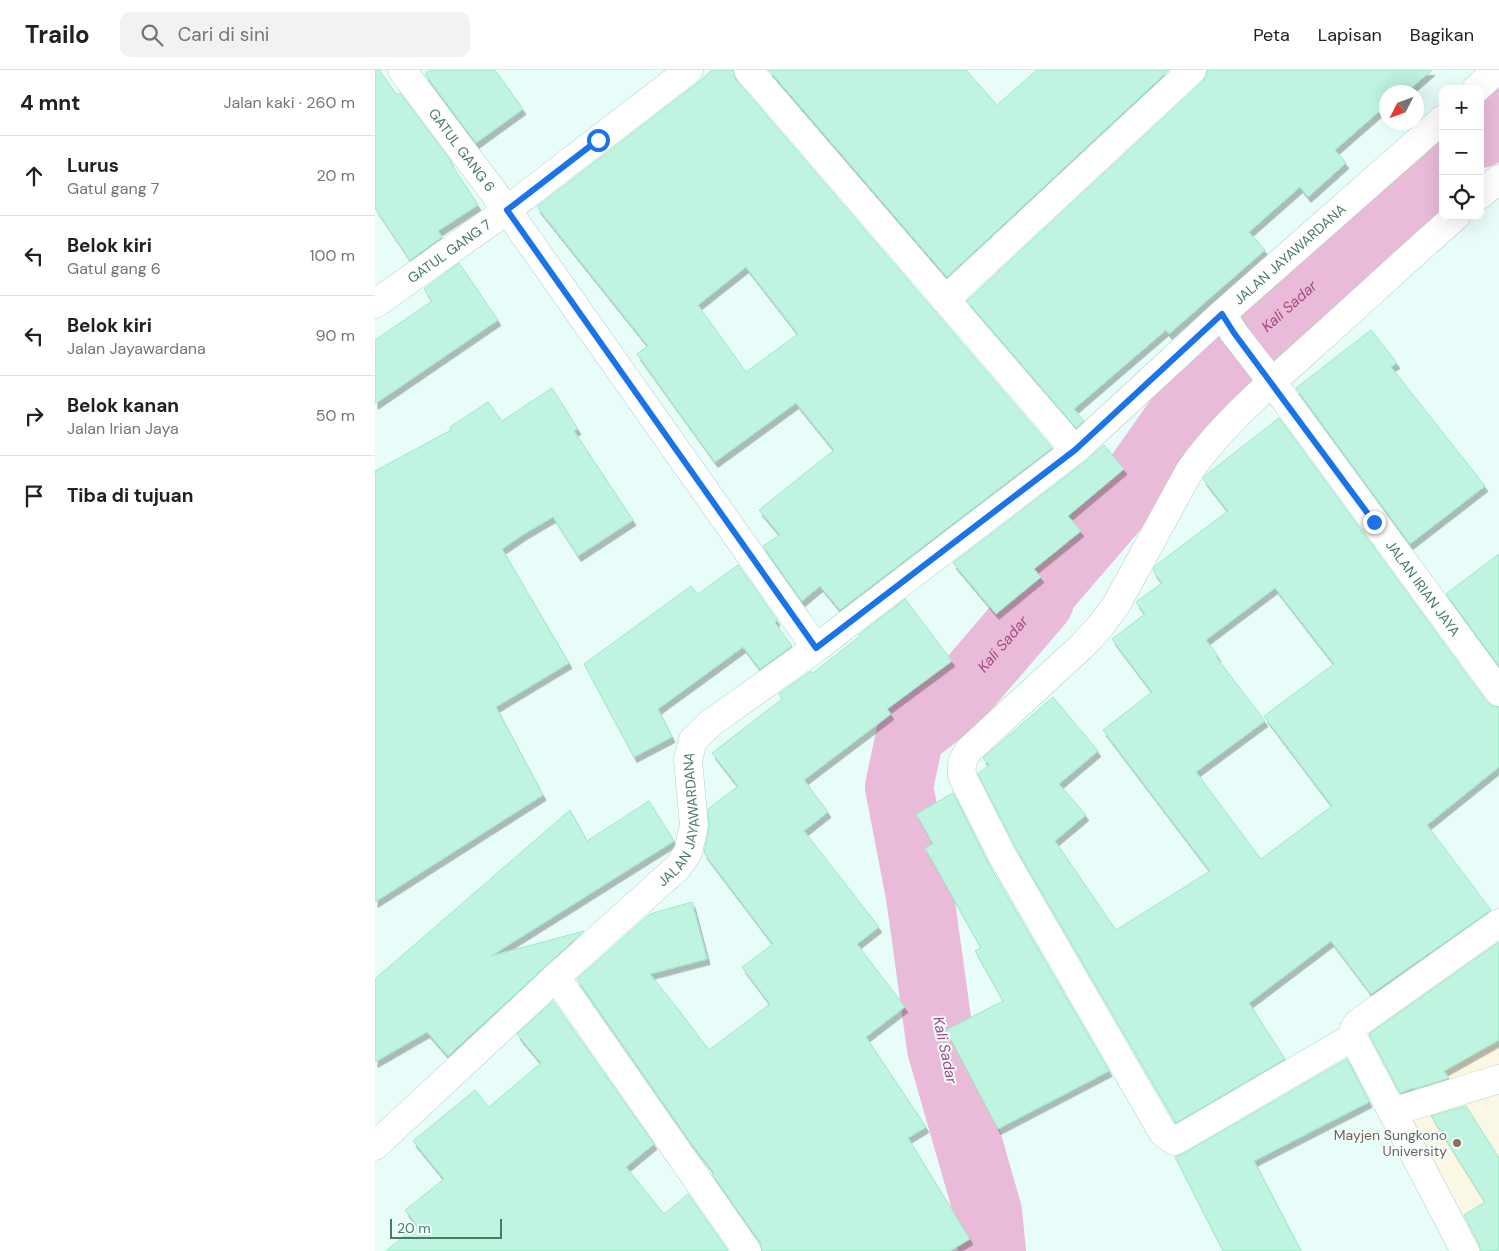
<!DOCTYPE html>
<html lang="id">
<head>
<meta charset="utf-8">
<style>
  body { margin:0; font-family:"DM Sans",sans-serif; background:#f2f2f2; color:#202124 }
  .controls { position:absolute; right:15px; top:15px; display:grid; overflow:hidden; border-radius:10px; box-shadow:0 5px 20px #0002 }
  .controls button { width:45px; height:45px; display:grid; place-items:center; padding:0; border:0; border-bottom:1px solid #e0e0e0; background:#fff; color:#202124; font:25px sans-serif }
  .compass { position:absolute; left:1004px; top:15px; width:45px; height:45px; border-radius:50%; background:#fff; box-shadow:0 5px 20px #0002; rotate:228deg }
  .scale { position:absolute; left:15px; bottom:12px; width:112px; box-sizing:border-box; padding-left:5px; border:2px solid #4a7a65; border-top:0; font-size:14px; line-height:18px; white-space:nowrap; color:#4a7a65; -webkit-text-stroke:4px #f0fffc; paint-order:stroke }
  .stop { position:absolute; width:15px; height:15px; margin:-11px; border:4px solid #1a73e8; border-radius:50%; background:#fff }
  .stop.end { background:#1a73e8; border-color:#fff; box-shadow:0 1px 5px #0008 }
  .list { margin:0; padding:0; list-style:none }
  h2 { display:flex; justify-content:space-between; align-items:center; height:65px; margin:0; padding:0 20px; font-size:21px }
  h2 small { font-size:16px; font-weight:400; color:#757577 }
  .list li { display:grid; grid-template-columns:32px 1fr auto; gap:15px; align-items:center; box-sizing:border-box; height:80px; padding:0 20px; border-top:1px solid #e0e0e0 }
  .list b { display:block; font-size:19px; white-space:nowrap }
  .list p { margin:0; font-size:16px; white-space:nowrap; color:#757577 }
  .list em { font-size:16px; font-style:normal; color:#757577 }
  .icon { flex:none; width:28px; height:28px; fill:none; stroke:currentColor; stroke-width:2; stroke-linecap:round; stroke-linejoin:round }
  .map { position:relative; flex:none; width:1124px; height:1181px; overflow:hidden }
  header { display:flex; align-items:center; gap:30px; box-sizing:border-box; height:70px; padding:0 25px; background:#fff; border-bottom:1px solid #e0e0e0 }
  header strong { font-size:24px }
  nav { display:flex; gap:28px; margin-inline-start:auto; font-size:18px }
  .search { width:350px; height:45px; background:#f2f2f2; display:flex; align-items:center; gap:12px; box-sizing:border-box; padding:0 18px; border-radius:10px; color:#757577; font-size:19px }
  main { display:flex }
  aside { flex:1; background:#fff }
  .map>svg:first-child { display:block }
  .education { fill:#faf7e4 }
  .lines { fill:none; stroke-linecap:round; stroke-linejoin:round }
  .river { stroke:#e9bbd8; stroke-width:68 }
  .building { fill:#bef4e0; stroke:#9ee8ca; fill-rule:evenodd; filter:url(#shadow) }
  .minor-casing { stroke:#acd1c4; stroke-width:29 }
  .minor { stroke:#fff; stroke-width:28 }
  .route { stroke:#1a73e8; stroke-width:6 }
  .education-dot { fill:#8d6e63; stroke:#f0fffc; stroke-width:2 }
  .labels { text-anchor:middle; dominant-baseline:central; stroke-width:4; stroke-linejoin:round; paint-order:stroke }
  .street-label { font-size:14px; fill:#4a7a65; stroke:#f0fffc }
  .education-label { font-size:14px; fill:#785e54; stroke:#f0fffc; text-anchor:end }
  .water-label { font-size:15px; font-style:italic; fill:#a44b82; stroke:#f0fffc }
</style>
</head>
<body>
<header>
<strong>Trailo</strong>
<div class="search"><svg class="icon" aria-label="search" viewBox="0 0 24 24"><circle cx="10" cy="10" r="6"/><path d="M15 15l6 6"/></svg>Cari di sini</div>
<nav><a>Peta</a><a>Lapisan</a><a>Bagikan</a></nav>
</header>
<main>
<aside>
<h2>4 mnt<small>Jalan kaki · 260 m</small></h2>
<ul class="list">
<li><svg class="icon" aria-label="ahead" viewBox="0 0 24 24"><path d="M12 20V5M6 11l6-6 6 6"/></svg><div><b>Lurus</b><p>Gatul gang 7</p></div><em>20 m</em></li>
<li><svg class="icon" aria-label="left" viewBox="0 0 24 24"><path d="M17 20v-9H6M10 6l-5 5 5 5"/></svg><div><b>Belok kiri</b><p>Gatul gang 6</p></div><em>100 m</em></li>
<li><svg class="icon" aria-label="left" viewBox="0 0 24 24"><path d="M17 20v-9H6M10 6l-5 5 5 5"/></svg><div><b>Belok kiri</b><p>Jalan Jayawardana</p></div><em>90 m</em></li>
<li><svg class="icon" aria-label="right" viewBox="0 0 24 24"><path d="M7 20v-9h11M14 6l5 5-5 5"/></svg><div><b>Belok kanan</b><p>Jalan Irian Jaya</p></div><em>50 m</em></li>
<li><svg class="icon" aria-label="arrive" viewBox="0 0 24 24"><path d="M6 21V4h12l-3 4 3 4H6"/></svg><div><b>Tiba di tujuan</b></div></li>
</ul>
</aside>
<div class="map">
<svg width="1124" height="1181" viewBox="0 0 1124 1181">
  <defs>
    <filter id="shadow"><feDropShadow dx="3" dy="5.5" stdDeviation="0" flood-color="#0004"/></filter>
  </defs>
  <rect width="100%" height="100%" fill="#e8fdfa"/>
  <path class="education" d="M1124,858V1181H1097L983,957Z"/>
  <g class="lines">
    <g class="river">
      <path d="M1105,64L1124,47"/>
      <path id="s1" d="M617,1181L613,1142L566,978L545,826L524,717L535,665L580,630L665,531L661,529L748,428L830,312L1068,98"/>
    </g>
  </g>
  <g class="building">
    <path d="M0,0H4L22,25L25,23L76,91L75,92L103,135L63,161L67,167L35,190L0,138Z"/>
    <path d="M56,0H120L148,39L101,73L50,4Z"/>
    <path d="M337,0H358V3L361,10L677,378L465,540L445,516L427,531L388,476L405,465L384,440L459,380L421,333L340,392L262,284L273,276L162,137L324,12ZM371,197L423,264L371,302L323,235Z"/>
    <path d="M394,0H591L622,35L662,0H794L572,207Z"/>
    <path d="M832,0H1057L1034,20L1036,22H1012V42L1008,38L960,80L971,93L933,127L925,117L874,162L890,180L794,264L791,260L699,339L709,351L701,358L592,231L828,11L832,5Z"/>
    <path d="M84,193L123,250L0,334V270L57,231L49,219Z"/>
    <path d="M996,260L1022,293L1016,297L1110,416L1035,474L921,318Z"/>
    <path d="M177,318L203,359L199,361L258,450L203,486L178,447L149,464L127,479L194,593L121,637L168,725L0,832V401L76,360L75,357L113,332L127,351Z"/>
    <path d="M904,348L1111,631L1117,636L1124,637V697L1052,755L1116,840L996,924L956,871L874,933L910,989L801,1053L641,778L603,704L614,695L608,688L678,627L723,681L684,714L711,745L680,771L741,860L835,801L728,660L777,622L737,569L770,544L761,532L787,513L778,501L780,496L853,441L828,409L831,405ZM900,518L959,594L889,646L957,736L886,789L821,702L890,651L841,587L843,586L831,570Z"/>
    <path d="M729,375L749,399L693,446L706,461L659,499L666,507L621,544L578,493L710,392Z"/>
    <path d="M1124,484V596L1071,524Z"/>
    <path d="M363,495L402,550L400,553L417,576L385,599L368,577L283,639L297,667L259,687L209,594L316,516L323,524Z"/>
    <path d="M530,529L577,591L512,639L516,644L429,710L453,742L429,761L504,857L482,874L530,937L491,967L551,1057L533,1068L595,1169L575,1181H387L385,1172L337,1104L339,1103L316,1073L202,909L275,844L317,832L332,889L275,904L303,939L334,980L395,934L367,897L398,874L329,783L334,758L333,739L363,716L337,683L407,629L404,624L436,601L438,603L485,566L484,565Z"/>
    <path d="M578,723L613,793L734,1001L623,1059L571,960L628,931L600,881L606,878L550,778L558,774L541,744Z"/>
    <path d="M274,731L299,771L116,886L209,861L73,986L52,962L0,992V909L195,740L212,771Z"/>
    <path d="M1124,872V970L1069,1001L1074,1008L1039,1019L1038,1018L1025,1023L994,964Z"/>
    <path d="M178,931L279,1074L251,1097L289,1144L313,1124L353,1181H11L42,1155L30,1140L69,1109L38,1071L100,1020L114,1037L166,993L142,964Z"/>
    <path d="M972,989L994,1032L879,1091L926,1181H848L800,1087L808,1084Z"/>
    <path d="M1091,1036L1124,1088V1181H1106L1104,1174L1089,1145L1110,1132L1056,1046Z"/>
  </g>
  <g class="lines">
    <g class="minor-casing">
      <g id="minor">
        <path id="s2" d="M27,0L132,140L441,578"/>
        <path d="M373,0L700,380"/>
        <path d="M1101,19L1122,0"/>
        <path d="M1105,125L1124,109"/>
        <path d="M570,230L817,0"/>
        <path id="s3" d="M0,234L132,140L314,0"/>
        <path id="s4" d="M847,244L859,263L897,312L1124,622"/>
        <path d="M181,907L372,1181"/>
        <path d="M978,967L800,1071L788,1063L627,785L588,708C585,697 587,690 594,680L706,577L724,558L741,535L815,400C849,352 894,315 937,276C985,233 1032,189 1081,146"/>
        <path d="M1017,1042L1124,1009"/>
        <path id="s5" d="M0,1076L181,907L303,797L313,782L319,755L313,690L318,670L336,653L441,578L700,380L847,244L1068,49"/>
        <path d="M1090,1181L978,967L979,958L983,953L1124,853"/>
      </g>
    </g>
    <use href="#minor" class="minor"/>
  </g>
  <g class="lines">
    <path class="route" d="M223,70L132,140L441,578L700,380L847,244L859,263L999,452"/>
  </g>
  <circle class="education-dot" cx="1082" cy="1073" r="5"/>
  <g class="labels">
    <g class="street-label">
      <text stroke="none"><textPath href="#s2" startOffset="100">GATUL GANG 6</textPath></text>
      <text stroke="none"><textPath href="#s3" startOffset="91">GATUL GANG 7</textPath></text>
      <text stroke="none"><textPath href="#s5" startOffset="1314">JALAN JAYAWARDANA</textPath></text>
      <text stroke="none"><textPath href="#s4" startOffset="340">JALAN IRIAN JAYA</textPath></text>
      <text stroke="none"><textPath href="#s5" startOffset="459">JALAN JAYAWARDANA</textPath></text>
    </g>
    <g class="education-label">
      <text x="1072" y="1065">Mayjen Sungkono<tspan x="1072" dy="16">University</tspan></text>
    </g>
    <g class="water-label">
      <text stroke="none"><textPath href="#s1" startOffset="1108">Kali Sadar</textPath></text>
      <text stroke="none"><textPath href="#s1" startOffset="658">Kali Sadar</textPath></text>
      <text transform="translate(570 980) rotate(78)">Kali Sadar</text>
    </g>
  </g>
</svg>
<div class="controls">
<button>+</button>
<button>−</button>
<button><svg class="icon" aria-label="locate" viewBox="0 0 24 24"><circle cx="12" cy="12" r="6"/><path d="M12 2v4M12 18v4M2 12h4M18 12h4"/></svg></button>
</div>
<svg class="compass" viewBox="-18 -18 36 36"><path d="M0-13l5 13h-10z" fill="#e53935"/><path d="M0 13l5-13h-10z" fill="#757577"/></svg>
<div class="scale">20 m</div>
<div class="stop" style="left:223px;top:70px"></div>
<div class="stop end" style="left:999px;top:452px"></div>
</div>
</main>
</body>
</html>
